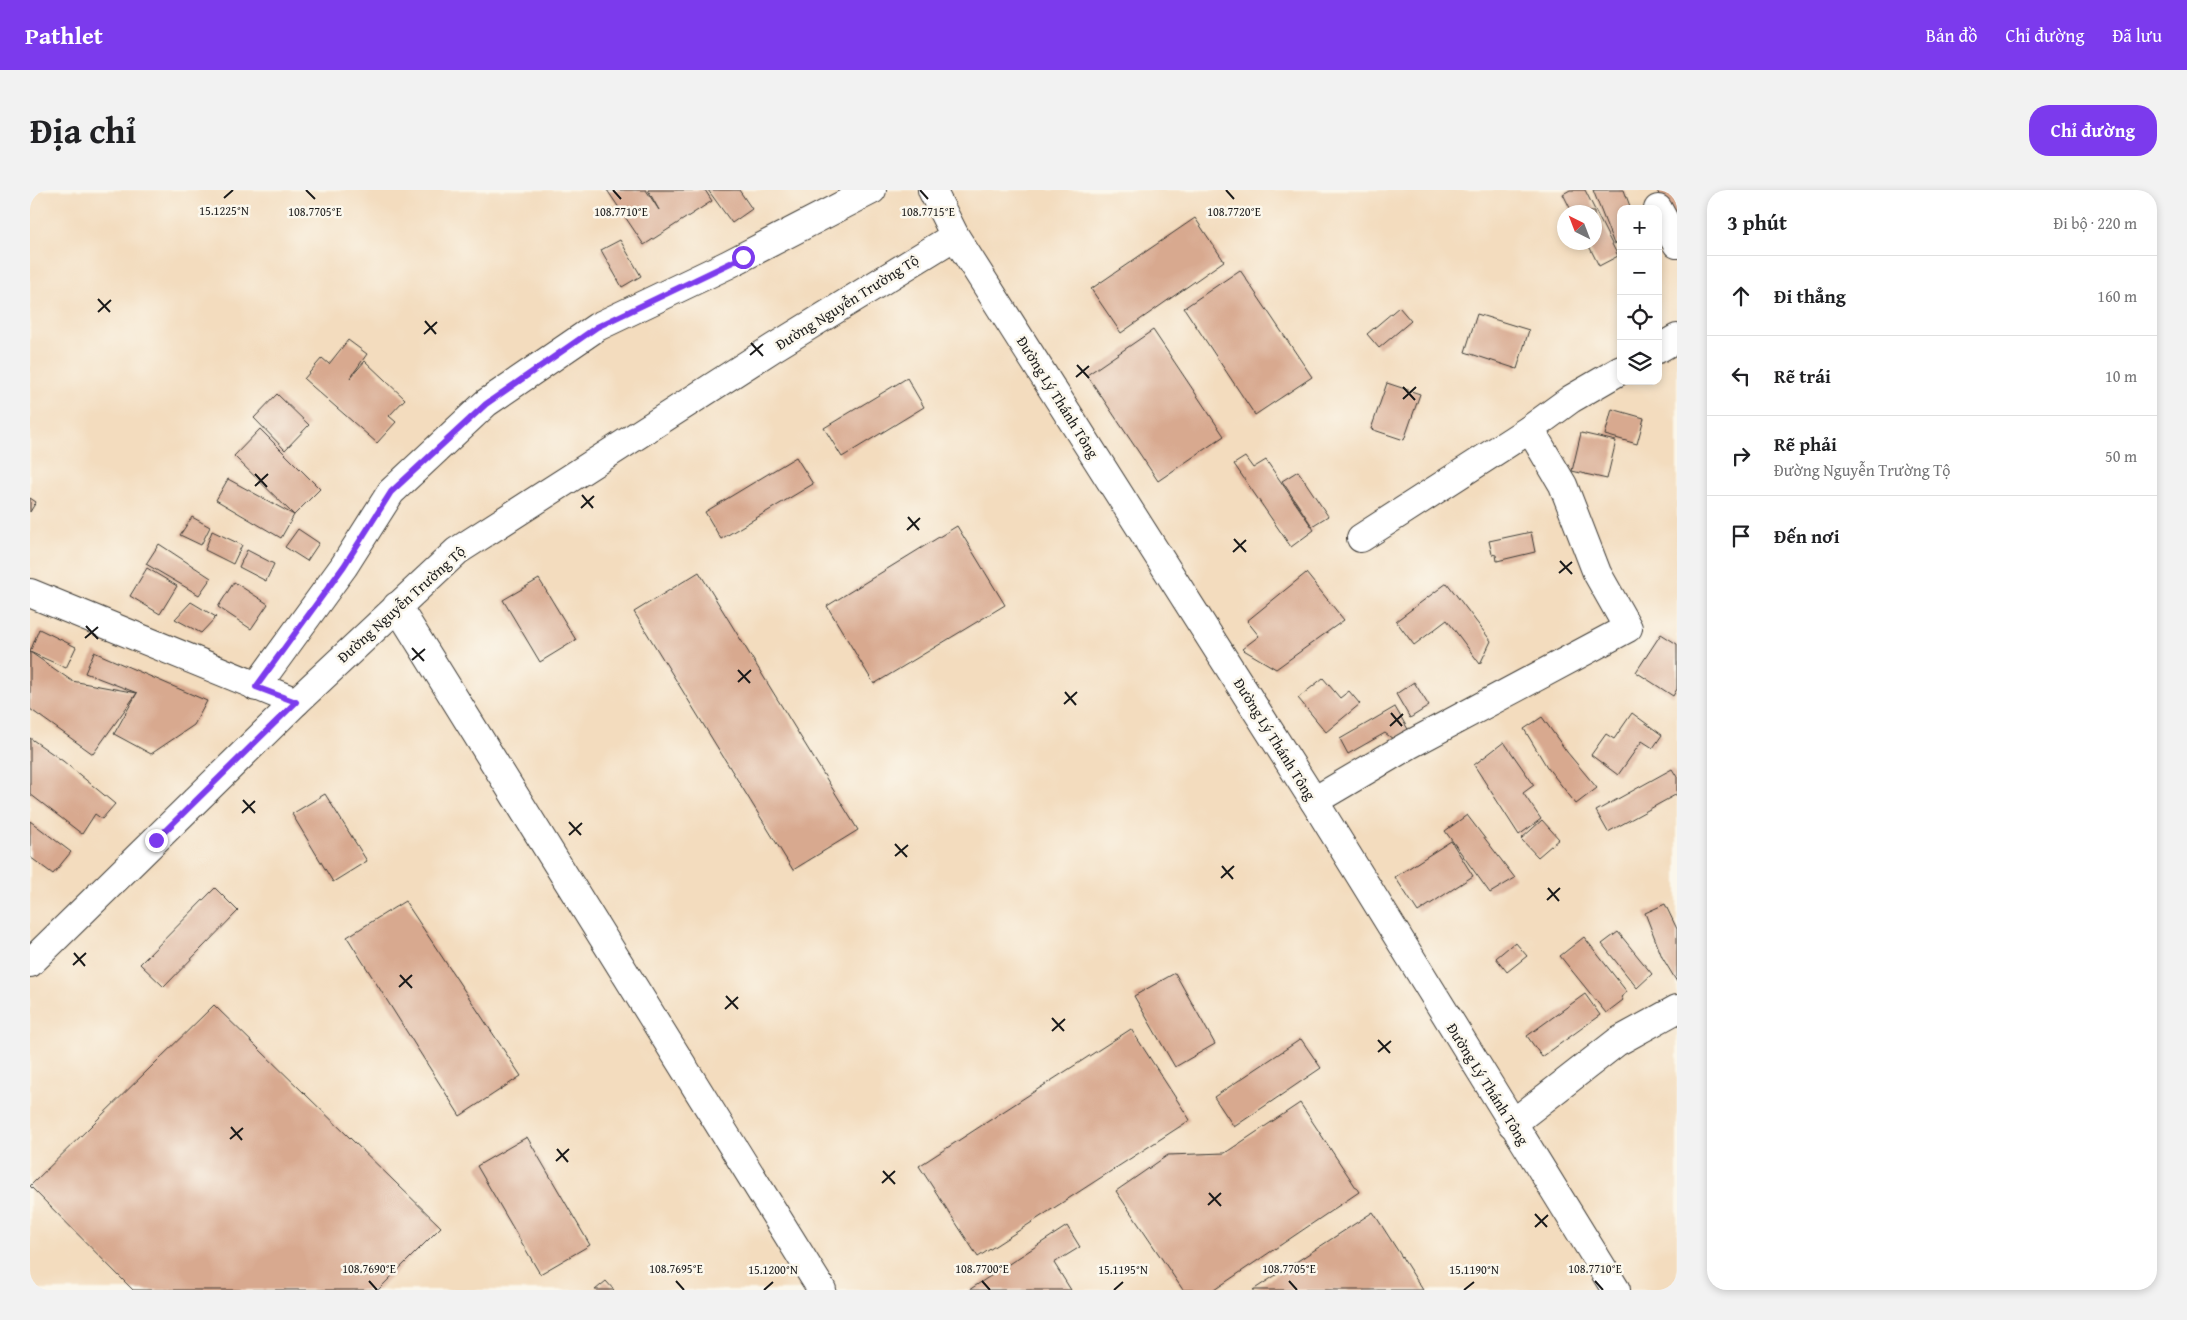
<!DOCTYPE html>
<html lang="vi">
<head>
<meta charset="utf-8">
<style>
  body { margin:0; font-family:"Gentium Book Plus",serif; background:#f2f2f2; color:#202124 }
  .controls { position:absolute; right:15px; top:15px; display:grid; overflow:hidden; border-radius:10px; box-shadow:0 2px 8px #0003 }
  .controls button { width:45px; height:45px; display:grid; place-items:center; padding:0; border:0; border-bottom:1px solid #e0e0e0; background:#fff; color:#202124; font:25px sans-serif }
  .compass { position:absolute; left:1527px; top:15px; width:45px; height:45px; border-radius:50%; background:#fff; box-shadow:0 2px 8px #0003; rotate:318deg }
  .stop { position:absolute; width:15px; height:15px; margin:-11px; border:4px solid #7c3aed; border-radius:50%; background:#fff }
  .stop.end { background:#7c3aed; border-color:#fff; box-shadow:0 1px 5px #0008 }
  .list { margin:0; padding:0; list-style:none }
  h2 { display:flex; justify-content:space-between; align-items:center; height:65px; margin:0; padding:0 20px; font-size:21px }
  h2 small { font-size:16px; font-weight:400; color:#757577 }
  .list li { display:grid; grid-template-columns:32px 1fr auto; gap:15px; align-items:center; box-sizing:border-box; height:80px; padding:0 20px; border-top:1px solid #e0e0e0 }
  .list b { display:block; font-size:19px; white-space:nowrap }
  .list p { margin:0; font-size:16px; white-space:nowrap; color:#757577 }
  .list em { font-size:16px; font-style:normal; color:#757577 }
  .icon { flex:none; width:28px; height:28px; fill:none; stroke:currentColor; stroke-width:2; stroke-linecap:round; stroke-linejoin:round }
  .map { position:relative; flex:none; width:1647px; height:1100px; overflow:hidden; border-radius:20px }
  header { display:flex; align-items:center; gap:30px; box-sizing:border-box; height:70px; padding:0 25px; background:#7c3aed; color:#fff }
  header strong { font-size:24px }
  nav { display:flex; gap:28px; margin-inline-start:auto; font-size:18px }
  .intro { display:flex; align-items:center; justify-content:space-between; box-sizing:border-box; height:120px; padding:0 30px }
  h1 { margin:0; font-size:35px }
  .button { padding:12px 22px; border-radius:20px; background:#7c3aed; color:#fff; font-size:18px; font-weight:700 }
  main { display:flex; gap:30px; padding:0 30px }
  aside { flex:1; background:#fff; border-radius:20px; box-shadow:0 2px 8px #0003 }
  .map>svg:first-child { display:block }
  .building { fill:#d8a98f }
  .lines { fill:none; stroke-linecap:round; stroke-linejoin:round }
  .minor-casing { stroke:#3c3934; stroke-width:30 }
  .tertiary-casing { stroke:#3c3934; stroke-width:30 }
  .minor { stroke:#fff; stroke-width:28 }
  .tertiary { stroke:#fff; stroke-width:28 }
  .route { stroke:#7c3aed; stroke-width:6 }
  .ticks { fill:none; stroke:#1c1c1c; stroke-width:2 }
  .labels { text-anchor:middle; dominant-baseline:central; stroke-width:5; stroke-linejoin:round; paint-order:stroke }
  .street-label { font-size:15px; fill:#1c1c1c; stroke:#fbf7ec }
  .ticks-label { font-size:12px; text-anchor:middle; fill:#1c1c1c; stroke:#fbf7ec; stroke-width:5; stroke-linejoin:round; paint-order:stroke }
</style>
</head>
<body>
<header>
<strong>Pathlet</strong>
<nav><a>Bản đồ</a><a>Chỉ đường</a><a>Đã lưu</a></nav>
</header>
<div class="intro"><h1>Địa chỉ</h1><a class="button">Chỉ đường</a></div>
<main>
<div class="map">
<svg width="1647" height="1100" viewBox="0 0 1647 1100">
  <rect width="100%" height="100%" fill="#fbf7ec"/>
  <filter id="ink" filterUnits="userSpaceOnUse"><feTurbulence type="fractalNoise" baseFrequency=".02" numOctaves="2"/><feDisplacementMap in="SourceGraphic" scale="10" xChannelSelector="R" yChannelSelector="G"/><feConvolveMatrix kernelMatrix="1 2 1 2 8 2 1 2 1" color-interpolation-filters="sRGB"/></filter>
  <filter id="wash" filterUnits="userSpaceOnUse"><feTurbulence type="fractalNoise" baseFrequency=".0096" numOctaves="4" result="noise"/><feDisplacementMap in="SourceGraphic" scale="20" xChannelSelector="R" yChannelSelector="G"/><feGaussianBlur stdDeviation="1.12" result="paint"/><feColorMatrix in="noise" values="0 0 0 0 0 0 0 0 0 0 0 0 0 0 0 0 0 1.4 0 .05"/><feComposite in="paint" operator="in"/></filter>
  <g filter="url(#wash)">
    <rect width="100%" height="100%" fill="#f3dcbe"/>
    <g id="blocks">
      <g class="building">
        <path d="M577,0H616L629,20L618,0H675L682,11L614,55Z"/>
        <path d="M678,0H709L722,19L702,33Z"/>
        <path d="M1540,0H1555L1588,66L1569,76L1557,52H1564V22H1542L1533,4Z"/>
        <path d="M1563,0H1594L1601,19H1591V51L1584,54Z"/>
        <path d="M1627,0H1647V45Z"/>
        <path d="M1165,28L1194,71L1091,143L1061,99Z"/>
        <path d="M590,50L611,86L592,97L571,60Z"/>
        <path d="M1210,80L1282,187L1225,225L1154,118Z"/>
        <path d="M1369,117L1381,131L1349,158L1337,144Z"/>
        <path d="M1447,124L1499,140L1487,179L1435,162Z"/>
        <path d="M1123,140L1194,246L1128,291L1057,185Z"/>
        <path d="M318,150L337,164L320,188L335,171L375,209L359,226L366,232L347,253L274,189L292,168L299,174Z"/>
        <path d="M877,188L894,217L812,267L794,238Z"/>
        <path d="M1357,193L1390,204L1374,250L1341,239Z"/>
        <path d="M247,204L279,235L255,260L224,228Z"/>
        <path d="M1582,219L1614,228L1607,254L1575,245Z"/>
        <path d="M230,239L290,299L264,325L204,266Z"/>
        <path d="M1551,243L1586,251L1577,289L1542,281Z"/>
        <path d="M766,267L783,294L691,349L675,322Z"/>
        <path d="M1215,267L1223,278L1236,270L1284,340L1261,357L1204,274Z"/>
        <path d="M1268,281L1298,326L1282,336L1252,291Z"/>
        <path d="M198,289L264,325L251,348L186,310Z"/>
        <path d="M0,308L6,312L0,322Z"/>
        <path d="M162,327L180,337L171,355L150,345Z"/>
        <path d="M927,336L975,415L844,494L797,416Z"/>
        <path d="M268,339L289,353L277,371L255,357Z"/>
        <path d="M182,341L212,355L203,374L175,360Z"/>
        <path d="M1501,342L1505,362L1467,371L1466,365L1462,364L1459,351Z"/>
        <path d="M129,354L181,388L169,405L116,374Z"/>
        <path d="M217,360L244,374L236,391L209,377Z"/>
        <path d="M117,378L147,396L130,424L100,406Z"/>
        <path d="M669,382L828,640L763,680L604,422Z"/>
        <path d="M1276,383L1314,430L1246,479L1212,459L1229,446L1217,431Z"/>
        <path d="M509,389L546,450L510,472L473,410Z"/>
        <path d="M204,392L238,414L221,439L188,417Z"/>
        <path d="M1417,393L1461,451L1450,474L1417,430L1384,455L1366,431Z"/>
        <path d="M161,412L186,427L171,443L145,429Z"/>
        <path d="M9,439L46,457L36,478L0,462Z"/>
        <path d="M1631,444L1647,454V499L1643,506L1606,482Z"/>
        <path d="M0,462L42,491L107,503L55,483L64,462L177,511L164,535L121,564L84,544L107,503L63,564L0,519Z"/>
        <path d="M1293,488L1310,508L1319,501L1330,514L1296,542L1268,508Z"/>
        <path d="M1384,492L1399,516L1380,528L1366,504Z"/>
        <path d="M1365,517L1379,541L1363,549L1355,543L1318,564L1310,549Z"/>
        <path d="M1602,523L1632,545L1623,558L1612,551L1588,585L1561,565L1576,544L1584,549Z"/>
        <path d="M1512,527L1537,562L1567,598L1546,614L1517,577L1494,539Z"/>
        <path d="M0,548L33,571L85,614L72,629L65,624L52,644L0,604Z"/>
        <path d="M1474,552L1504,595L1493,603L1511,629L1489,645L1444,575Z"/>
        <path d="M1642,579L1647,587V604L1578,642L1566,621Z"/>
        <path d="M295,604L337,671L303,692L262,624Z"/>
        <path d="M1437,625L1485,688L1460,703L1415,641Z"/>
        <path d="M1512,630L1529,649L1508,667L1491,649Z"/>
        <path d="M0,631L41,662L23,684L0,667Z"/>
        <path d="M1421,651L1443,686L1388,722L1365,687Z"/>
        <path d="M185,698L208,721L134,797L110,774Z"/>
        <path d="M375,711L491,886L430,926L317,747Z"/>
        <path d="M1635,714L1647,739V792L1632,767L1615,723Z"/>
        <path d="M1588,742L1622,784L1607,798L1572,754Z"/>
        <path d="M1554,747L1597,802L1591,807L1593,810L1576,823L1530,766Z"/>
        <path d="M1485,752L1497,766L1477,782L1466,768Z"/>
        <path d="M1145,783L1185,854L1145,877L1104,806Z"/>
        <path d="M1555,804L1570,825L1512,867L1497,846Z"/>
        <path d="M184,815L411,1037L348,1100H103L0,996Z"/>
        <path d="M1101,839L1160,930L948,1067L889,976Z"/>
        <path d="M1271,849L1291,878L1204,937L1184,907Z"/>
        <path d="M1270,913L1329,1002L1184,1100H1153L1086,1001L1138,965L1195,963Z"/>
        <path d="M497,947L560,1055L510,1084L447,976Z"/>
        <path d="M1343,1022L1393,1100H1223Z"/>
        <path d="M1037,1036L1050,1057L1024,1073L1041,1100H939Z"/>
        <path d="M576,1091L584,1100H565Z"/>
      </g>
    </g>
  </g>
  <g filter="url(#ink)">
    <use href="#blocks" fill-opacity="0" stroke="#3c3934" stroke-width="1"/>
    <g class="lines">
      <g class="minor-casing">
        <g id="minor">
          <path d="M1628,19L1647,54"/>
          <path d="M1628,159L1647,148"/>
          <path d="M1331,348L1500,239"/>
          <path d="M0,403L266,512"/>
          <path d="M367,416L792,1100"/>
          <path d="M226,497L314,376L361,302L456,213L567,137L697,75L842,0"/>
          <path d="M1284,611L1379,555L1598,438L1567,383L1533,295L1500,239L1541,209L1591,180"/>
          <path d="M0,773L266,512L427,361L743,158L925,46"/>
          <path d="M1482,934L1587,852L1647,819"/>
        </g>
      </g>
      <g class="tertiary-casing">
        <path id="tertiary" d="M902,0L925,46L1284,611L1586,1100"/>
      </g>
      <use href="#minor" class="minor"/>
      <use href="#tertiary" class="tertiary"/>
    </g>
  </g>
  <g class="lines" filter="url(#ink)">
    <path class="route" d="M126,650L266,512L226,497L314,376L361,302L456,214L567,137L713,67"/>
  </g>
  <path class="ticks" d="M276,0L285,9M583,0L591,9M890,0L898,9M1196,0L1204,9M194,8L203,0M68,109L80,122M68,122L81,110M395,131L406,144M394,144L407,132M721,153L733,166M720,165L733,154M1047,175L1059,188M1046,187L1059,176M1373,197L1385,210M1373,209L1386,197M225,284L237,297M225,296L238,284M552,305L563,318M551,318L564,306M878,327L889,340M877,340L890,328M1204,349L1216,362M1203,362L1216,350M1530,371L1542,384M1529,383L1542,372M56,436L68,449M55,448L68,437M382,458L394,471M382,470L395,459M708,480L720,493M708,492L721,480M1035,502L1046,515M1034,514L1047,502M1361,523L1372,536M1360,536L1373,524M213,610L225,623M212,623L225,611M539,632L551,645M539,645L552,633M865,654L877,667M865,666L878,655M1192,676L1203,689M1191,688L1204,676M1518,698L1529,711M1517,710L1530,698M44,763L55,776M43,775L56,763M370,785L382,798M369,797L382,785M696,806L708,819M695,819L708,807M1022,828L1034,841M1022,841L1035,829M1348,850L1360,863M1348,862L1361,851M201,937L212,950M200,949L213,938M527,959L538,972M526,971L539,959M853,981L865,994M852,993L865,981M1179,1003L1191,1016M1178,1015L1191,1003M1505,1024L1517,1037M1505,1037L1518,1025M339,1091L347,1100M646,1091L654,1100M952,1091L960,1100M1259,1091L1267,1100M1565,1091L1573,1100M734,1100L743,1092M1084,1100L1093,1092M1434,1100L1444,1092"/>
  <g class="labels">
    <g class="street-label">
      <text transform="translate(817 112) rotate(-32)">Đường Nguyễn Trường Tộ</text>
      <text transform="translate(1028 207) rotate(58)">Đường Lý Thánh Tông</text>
      <text transform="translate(371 414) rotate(-42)">Đường Nguyễn Trường Tộ</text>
      <text transform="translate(1245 549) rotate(58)">Đường Lý Thánh Tông</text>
      <text transform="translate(1458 894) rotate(58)">Đường Lý Thánh Tông</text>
    </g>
  </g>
  <g class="ticks-label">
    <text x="194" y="25">15.1225°N</text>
    <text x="591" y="26">108.7710°E</text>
    <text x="898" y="26">108.7715°E</text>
    <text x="1204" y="26">108.7720°E</text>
    <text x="285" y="26">108.7705°E</text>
    <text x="339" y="1083">108.7690°E</text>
    <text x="646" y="1083">108.7695°E</text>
    <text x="952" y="1083">108.7700°E</text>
    <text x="1259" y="1083">108.7705°E</text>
    <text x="1565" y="1083">108.7710°E</text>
    <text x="743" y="1084">15.1200°N</text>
    <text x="1093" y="1084">15.1195°N</text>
    <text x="1444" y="1084">15.1190°N</text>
  </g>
</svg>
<div class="controls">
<button>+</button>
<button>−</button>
<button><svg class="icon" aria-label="locate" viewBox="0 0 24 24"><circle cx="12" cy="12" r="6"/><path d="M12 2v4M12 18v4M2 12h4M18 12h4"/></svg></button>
<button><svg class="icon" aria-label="layers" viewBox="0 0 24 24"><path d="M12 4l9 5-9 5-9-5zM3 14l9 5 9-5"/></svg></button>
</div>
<svg class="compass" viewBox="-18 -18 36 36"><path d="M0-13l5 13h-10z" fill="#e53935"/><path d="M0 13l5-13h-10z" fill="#757577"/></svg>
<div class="stop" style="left:713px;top:67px"></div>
<div class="stop end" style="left:126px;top:650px"></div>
</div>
<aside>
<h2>3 phút<small>Đi bộ · 220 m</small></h2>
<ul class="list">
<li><svg class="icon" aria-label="ahead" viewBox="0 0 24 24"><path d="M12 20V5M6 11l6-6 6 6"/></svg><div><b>Đi thẳng</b></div><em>160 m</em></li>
<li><svg class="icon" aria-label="left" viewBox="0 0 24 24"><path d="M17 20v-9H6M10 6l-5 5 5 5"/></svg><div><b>Rẽ trái</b></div><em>10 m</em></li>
<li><svg class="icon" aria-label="right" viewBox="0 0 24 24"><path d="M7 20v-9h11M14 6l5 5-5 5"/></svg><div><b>Rẽ phải</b><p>Đường Nguyễn Trường Tộ</p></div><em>50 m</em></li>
<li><svg class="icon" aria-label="arrive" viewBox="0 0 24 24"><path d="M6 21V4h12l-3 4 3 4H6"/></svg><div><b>Đến nơi</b></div></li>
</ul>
</aside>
</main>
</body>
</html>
